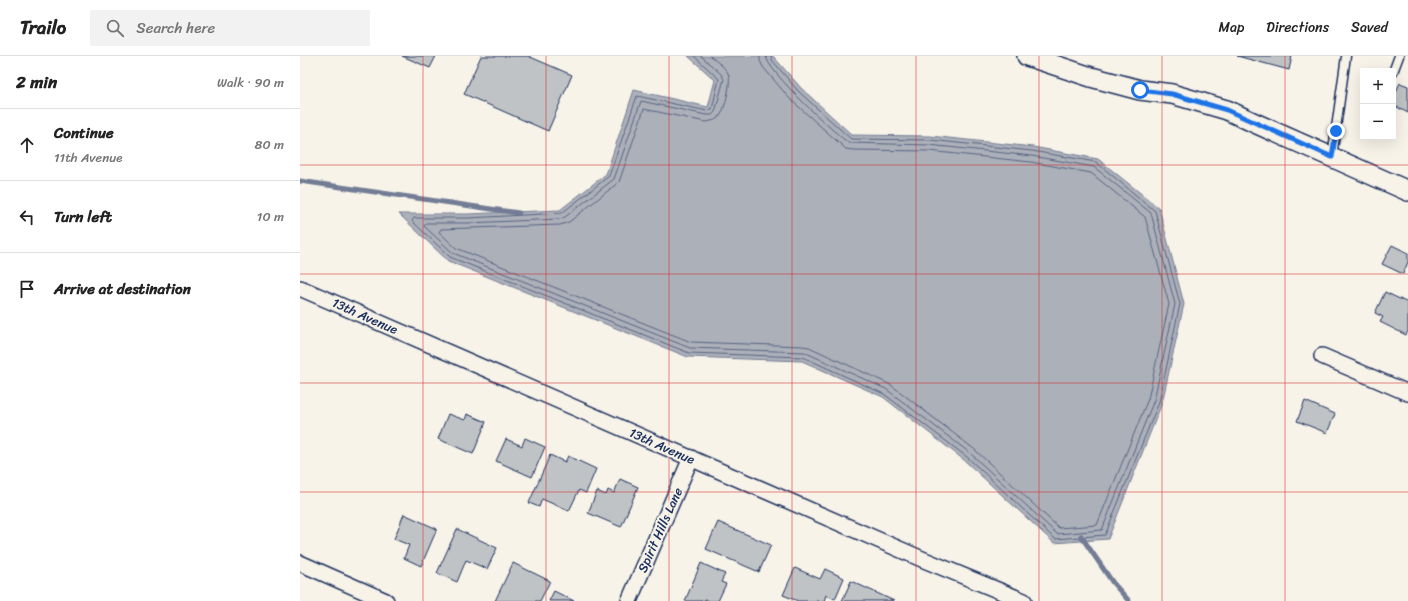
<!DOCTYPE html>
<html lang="en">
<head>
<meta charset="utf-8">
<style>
  body { margin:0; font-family:Sriracha,sans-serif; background:#f2f2f2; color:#222 }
  .controls { position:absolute; right:12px; top:12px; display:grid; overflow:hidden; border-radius:0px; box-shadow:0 4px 16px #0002 }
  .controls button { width:36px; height:36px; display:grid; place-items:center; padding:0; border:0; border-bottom:1px solid #e0e0e0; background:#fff; color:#222; font:20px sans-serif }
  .stop { position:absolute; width:12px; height:12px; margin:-9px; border:3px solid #1a73e8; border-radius:50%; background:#fff }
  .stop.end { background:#1a73e8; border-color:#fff; box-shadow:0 1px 4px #0008 }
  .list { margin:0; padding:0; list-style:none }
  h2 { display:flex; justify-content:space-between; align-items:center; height:52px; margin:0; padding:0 16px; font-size:17px }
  h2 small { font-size:13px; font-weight:400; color:#767676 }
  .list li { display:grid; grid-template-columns:26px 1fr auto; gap:12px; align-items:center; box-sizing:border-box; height:72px; padding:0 16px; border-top:1px solid #e0e0e0 }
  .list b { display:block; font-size:15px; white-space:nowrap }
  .list p { margin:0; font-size:13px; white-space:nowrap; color:#767676 }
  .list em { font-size:13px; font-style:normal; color:#767676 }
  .icon { flex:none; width:22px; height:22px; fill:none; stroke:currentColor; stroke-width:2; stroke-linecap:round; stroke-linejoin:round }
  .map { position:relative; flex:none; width:1108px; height:545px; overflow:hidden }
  header { display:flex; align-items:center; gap:24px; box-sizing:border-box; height:56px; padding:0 20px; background:#fff; border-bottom:1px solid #e0e0e0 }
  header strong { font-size:19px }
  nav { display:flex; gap:22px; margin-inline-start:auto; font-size:14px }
  .search { width:280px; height:36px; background:#f2f2f2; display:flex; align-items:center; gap:10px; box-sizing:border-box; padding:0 14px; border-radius:0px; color:#767676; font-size:15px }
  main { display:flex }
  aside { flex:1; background:#fff }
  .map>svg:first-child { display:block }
  .water { fill:#acb0b9; stroke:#727c95 }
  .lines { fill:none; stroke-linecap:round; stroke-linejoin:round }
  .shore { stroke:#556382; stroke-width:1 }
  .stream { stroke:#727c95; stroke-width:5 }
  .building { fill:#c0c3c5; stroke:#1b2f5e }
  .service-casing { stroke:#1b2f5e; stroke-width:11 }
  .minor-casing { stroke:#1b2f5e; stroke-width:18 }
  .tertiary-casing { stroke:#1b2f5e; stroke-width:22 }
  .service { stroke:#f7f3e8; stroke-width:8 }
  .minor { stroke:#f7f3e8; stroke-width:15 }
  .tertiary { stroke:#f7f3e8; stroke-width:19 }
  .route { stroke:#1a73e8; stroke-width:5 }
  .grid { fill:none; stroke:#d62828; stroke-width:1; stroke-opacity:0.55 }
  .labels { text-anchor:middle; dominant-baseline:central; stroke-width:4; stroke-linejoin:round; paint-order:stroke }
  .street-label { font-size:13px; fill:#1b2f5e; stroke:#f7f3e8 }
</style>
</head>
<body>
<header>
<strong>Trailo</strong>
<div class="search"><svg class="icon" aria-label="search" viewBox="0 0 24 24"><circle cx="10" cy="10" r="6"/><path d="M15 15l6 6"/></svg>Search here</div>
<nav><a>Map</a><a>Directions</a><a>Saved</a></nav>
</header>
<main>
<aside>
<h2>2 min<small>Walk · 90 m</small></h2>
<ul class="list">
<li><svg class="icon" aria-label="ahead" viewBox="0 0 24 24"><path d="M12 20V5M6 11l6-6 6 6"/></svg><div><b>Continue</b><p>11th Avenue</p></div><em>80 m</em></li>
<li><svg class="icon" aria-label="left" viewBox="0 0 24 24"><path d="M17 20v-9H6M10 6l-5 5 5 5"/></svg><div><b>Turn left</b></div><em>10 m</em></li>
<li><svg class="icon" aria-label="arrive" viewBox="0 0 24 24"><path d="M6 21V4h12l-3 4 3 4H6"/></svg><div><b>Arrive at destination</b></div></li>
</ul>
</aside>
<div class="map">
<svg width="1108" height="545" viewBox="0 0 1108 545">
  <rect width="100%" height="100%" fill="#f7f3e8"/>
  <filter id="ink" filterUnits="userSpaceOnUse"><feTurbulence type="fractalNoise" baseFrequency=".025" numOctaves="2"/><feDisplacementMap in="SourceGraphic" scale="8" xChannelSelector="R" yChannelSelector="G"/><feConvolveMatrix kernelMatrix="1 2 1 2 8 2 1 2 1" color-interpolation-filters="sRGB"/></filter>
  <g filter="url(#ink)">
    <path class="water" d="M388,0H473L501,32L552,79L630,80L733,91L798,103L859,152L884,248L862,347L808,483L754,487L664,404L583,341L502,305L388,301L148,205L99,158H168L260,154L306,118L334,34L408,51L415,24Z"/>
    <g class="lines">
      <g class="shore">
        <path d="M394,0L419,23L412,53L407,55L337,40L309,120L262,157L168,162H114L112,165L150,201L389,297L503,301L584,338L667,401L755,483L805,479L859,346L880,248L855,155L796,106L732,95L630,84L551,83L498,35L472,4L471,0"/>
        <path d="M401,0L421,18L424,23L415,56L412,59H406L341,45L314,123L265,161L260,163L168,167H126L124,170L153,197L390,292L504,296L586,333L670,397L757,478L802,474L854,344L875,248L851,157L794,111L732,100L629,89L549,87C535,78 466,14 466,0"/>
        <path d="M410,0C417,6 427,12 429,20C431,27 425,54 420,60C417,64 412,65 406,66L344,53L319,126L269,166L260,169L141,173L139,176L156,192L391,286L502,290L509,291L591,329L674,393L759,472L797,469L848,343L869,248L845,161L791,117L731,106L629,95L553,94L546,93L490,43L463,11L460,5V0"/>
      </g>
      <g class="stream">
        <path d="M0,125L219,157"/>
        <path d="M781,480L813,527L829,545"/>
      </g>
    </g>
    <g class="building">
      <path d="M102,0H136L130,12Z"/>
      <path d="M181,0H228L272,19L248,75L164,38Z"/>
      <path d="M937,0H992L989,14Z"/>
      <path d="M1100,27L1108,30V57L1093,49V42Z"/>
      <path d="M1092,189L1108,197V206L1103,218L1082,208Z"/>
      <path d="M1085,236L1108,247V275L1106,279L1080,266L1083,261L1075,257Z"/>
      <path d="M1005,345L1035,358L1027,377L997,365Z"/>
      <path d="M148,358L165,364L167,358L186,366L173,398L138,383Z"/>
      <path d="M225,382L245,391L232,421L196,405L206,383L222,390Z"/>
      <path d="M250,399L265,406L268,400L296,413L286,437L279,434L269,455L242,443L239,451L229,447Z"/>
      <path d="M320,423L338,431L321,471L288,457L297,435L306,439L308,434L314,437Z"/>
      <path d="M104,458L137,473L121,510L104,502L109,489L94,483Z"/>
      <path d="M418,466L471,489L459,516L406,493Z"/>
      <path d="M157,473L197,492L187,513L166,504L157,526L137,517Z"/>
      <path d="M213,507L250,525L240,545H195Z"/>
      <path d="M401,507L425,518L421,526L426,528L418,545H409L405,543L404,545H385Z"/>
      <path d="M495,512L520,523L525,513L544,522L535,543L526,539L524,545H498L483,539Z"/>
      <path d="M551,525L594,545H542Z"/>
      <path d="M254,535L274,545H249Z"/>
    </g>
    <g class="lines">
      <g class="service-casing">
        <g id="service">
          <path d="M1093,16L1099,0"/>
          <path d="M1032,101L1046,0"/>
        </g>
      </g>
      <g class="minor-casing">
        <g id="minor">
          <path d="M0,232L622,503L724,545"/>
          <path d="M1022,300L1108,337"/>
          <path d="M0,507L86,545"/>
          <path d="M329,545L391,402"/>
        </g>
      </g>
      <g class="tertiary-casing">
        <path id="tertiary" d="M727,0L791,21L840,34L872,38L927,54L957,68L1108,135"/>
      </g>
      <use href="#service" class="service"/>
      <use href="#minor" class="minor"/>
      <use href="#tertiary" class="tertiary"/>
    </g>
  </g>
  <g class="lines" filter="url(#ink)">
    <path class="route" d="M840,34L872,38L927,54L1032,101L1036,75"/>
  </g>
  <path class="grid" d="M123,0V545M246,0V545M369,0V545M492,0V545M616,0V545M739,0V545M862,0V545M985,0V545M0,109H1108M0,218H1108M0,327H1108M0,436H1108"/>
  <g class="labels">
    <g class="street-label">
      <text transform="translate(65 260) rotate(24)">13th Avenue</text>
      <text transform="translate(362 390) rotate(24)">13th Avenue</text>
      <text transform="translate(360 474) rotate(-66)">Spirit Hills Lane</text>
    </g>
  </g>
</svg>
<div class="controls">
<button>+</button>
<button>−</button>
</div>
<div class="stop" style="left:840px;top:34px"></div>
<div class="stop end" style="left:1036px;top:75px"></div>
</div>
</main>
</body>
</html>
